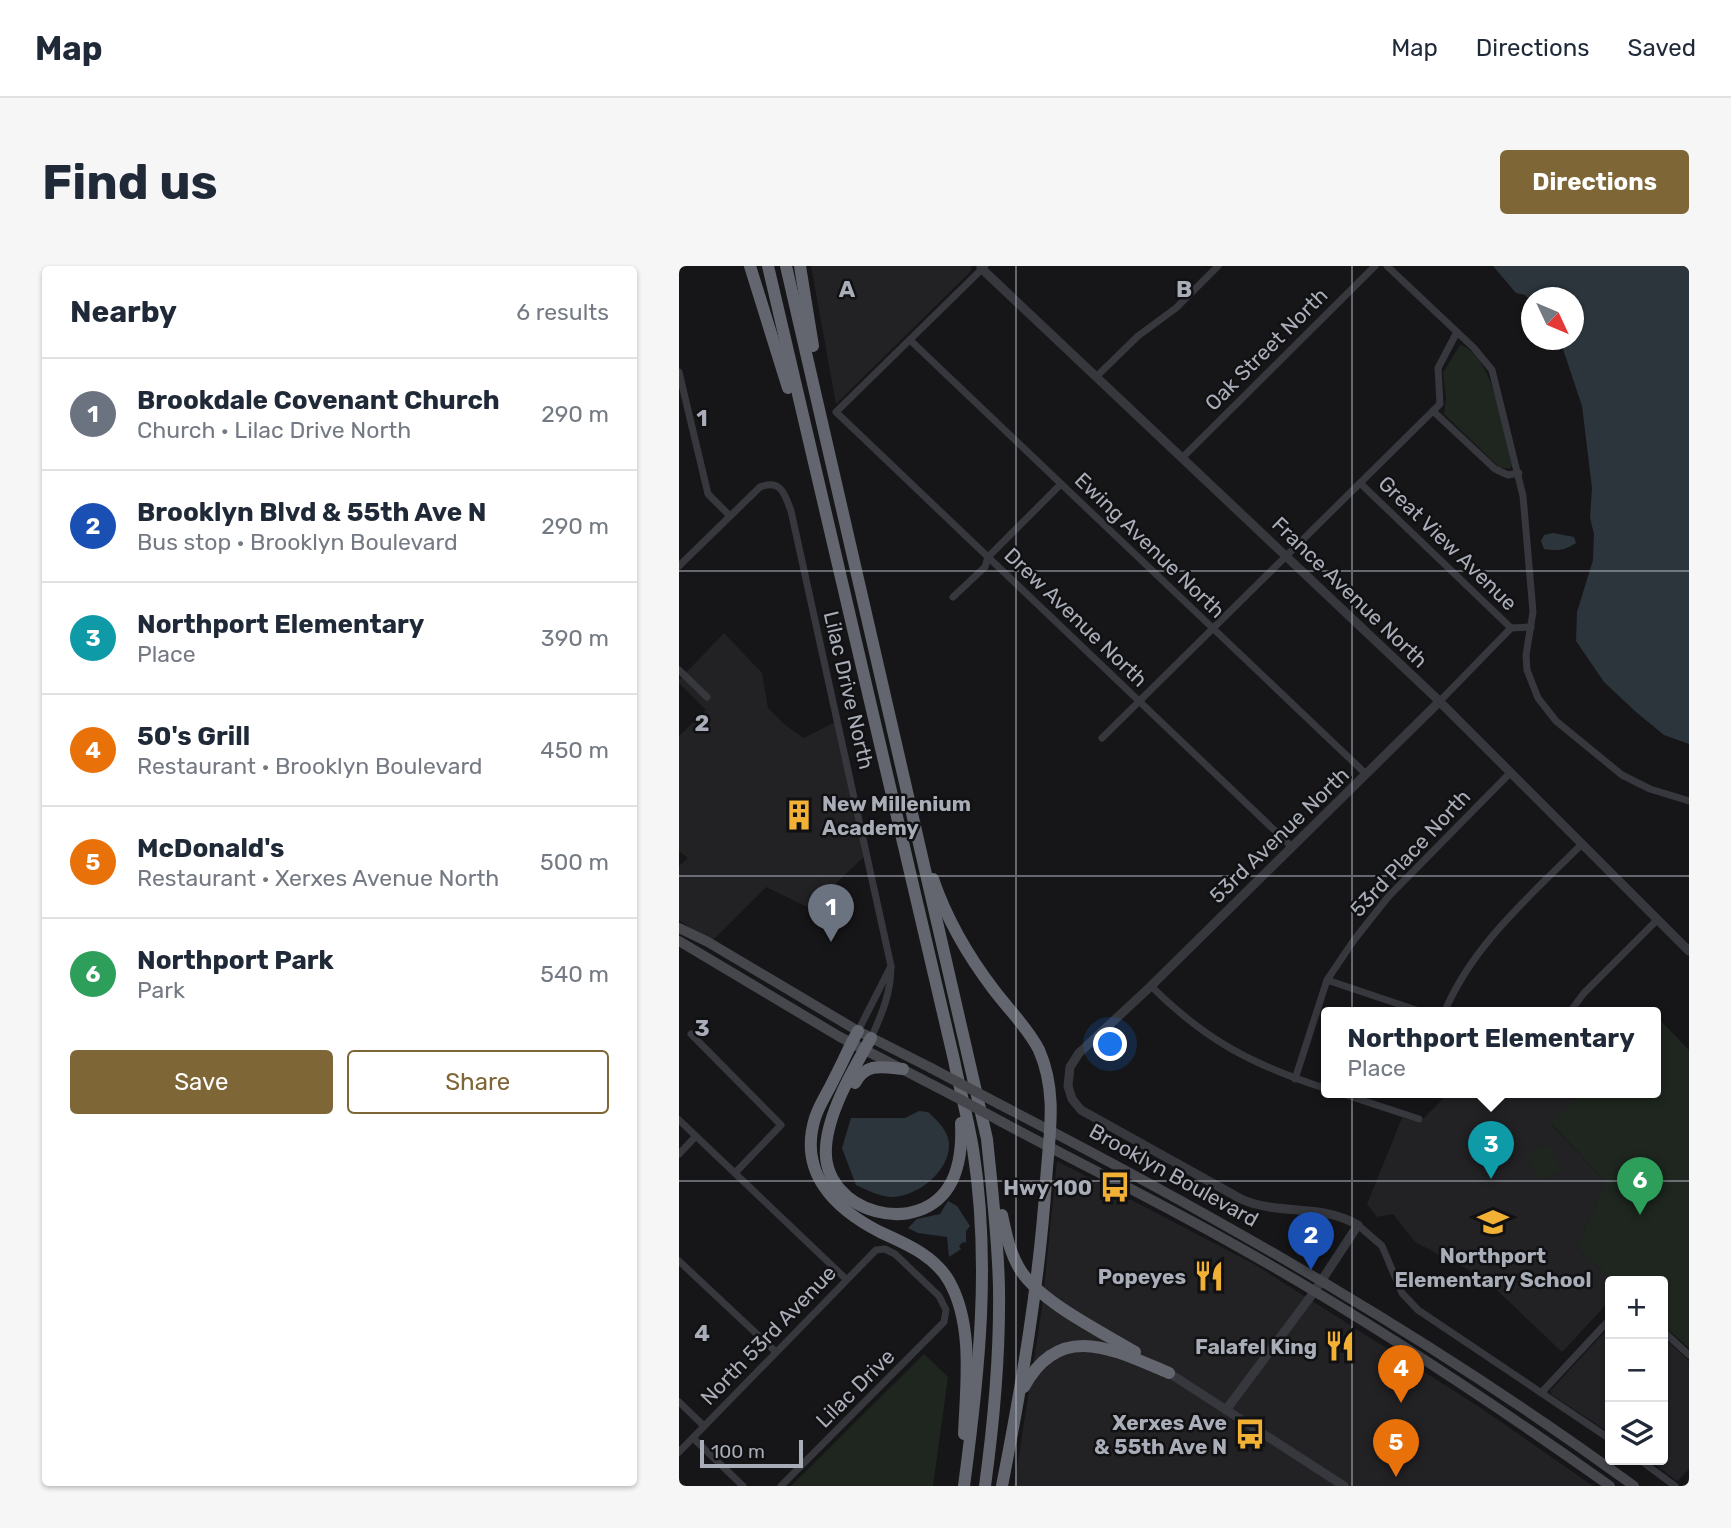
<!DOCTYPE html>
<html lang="en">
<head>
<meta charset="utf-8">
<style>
  body { margin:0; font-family:Rubik,sans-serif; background:#f6f6f7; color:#1f2937 }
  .controls { position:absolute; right:21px; bottom:21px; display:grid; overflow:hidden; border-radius:7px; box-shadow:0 2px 5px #0004 }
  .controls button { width:63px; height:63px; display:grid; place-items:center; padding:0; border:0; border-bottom:2px solid #e0e1e3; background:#fff; color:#1f2937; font:35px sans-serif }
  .compass { position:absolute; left:842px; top:21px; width:63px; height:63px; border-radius:50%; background:#fff; box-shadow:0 2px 5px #0004; rotate:134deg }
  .scale { position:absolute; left:21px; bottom:18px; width:103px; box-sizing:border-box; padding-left:7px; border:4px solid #a8adb8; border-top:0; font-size:19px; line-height:24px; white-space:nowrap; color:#a8adb8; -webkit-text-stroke:5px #111113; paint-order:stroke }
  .you { position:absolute; left:432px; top:779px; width:24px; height:24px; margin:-18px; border:5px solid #fff; border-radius:50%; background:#1a73e8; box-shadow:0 0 0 10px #1a73e833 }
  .badge { display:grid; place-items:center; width:46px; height:46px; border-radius:50%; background:#7e6636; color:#fff; font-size:23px; font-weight:700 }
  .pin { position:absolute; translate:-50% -58px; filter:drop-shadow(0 2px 4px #0008) }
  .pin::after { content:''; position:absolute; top:37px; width:24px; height:21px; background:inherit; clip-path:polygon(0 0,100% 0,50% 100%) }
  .popup { position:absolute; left:642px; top:741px; width:340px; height:91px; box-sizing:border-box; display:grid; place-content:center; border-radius:7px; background:#fff; filter:drop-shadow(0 2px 5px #0005); font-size:23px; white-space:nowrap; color:#747a83 }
  .popup b { font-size:26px; color:#1f2937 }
  .popup::after { content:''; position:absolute; left:50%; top:100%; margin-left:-14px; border:14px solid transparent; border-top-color:#fff }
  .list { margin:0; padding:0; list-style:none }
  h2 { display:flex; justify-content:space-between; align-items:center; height:91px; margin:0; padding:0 28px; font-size:30px }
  h2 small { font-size:23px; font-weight:400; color:#747a83 }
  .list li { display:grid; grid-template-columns:46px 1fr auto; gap:21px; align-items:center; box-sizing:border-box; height:112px; padding:0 28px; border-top:2px solid #e0e1e3 }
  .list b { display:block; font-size:26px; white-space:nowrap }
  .list p { margin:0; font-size:23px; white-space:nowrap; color:#747a83 }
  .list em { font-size:23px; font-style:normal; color:#747a83 }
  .actions { display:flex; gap:14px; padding:21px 28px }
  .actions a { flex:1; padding:16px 0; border:2px solid #7e6636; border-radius:7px; text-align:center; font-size:24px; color:#7e6636 }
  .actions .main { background:#7e6636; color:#fff }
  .icon { flex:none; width:38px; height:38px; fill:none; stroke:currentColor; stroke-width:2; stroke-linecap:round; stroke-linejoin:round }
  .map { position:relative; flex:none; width:1010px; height:1220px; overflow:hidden; border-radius:7px }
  header { display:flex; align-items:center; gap:42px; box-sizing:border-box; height:98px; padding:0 35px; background:#fff; border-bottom:2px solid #e0e1e3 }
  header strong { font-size:33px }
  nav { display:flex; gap:38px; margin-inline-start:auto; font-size:24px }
  .intro { display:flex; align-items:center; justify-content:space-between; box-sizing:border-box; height:168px; padding:0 42px }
  h1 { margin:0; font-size:49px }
  .button { padding:18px 32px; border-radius:7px; background:#7e6636; color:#fff; font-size:24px; font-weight:700 }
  main { display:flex; gap:42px; padding:0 42px }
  aside { flex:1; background:#fff; border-radius:7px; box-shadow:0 2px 5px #0004 }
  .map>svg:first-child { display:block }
  .built { fill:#222225 }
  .green { fill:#1e261f }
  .water { fill:#2c353c }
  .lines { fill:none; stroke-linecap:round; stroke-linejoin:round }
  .minor { stroke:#37383d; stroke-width:7 }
  .tertiary { stroke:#37383d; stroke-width:9 }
  .secondary { stroke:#45474d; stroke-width:10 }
  .motorway { stroke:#63666e; stroke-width:12 }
  .secondary-bridge { stroke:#45474d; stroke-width:10 }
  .grid { fill:none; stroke:#a8adb8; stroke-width:2; stroke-opacity:0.55 }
  .labels { text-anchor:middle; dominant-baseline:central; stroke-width:5; stroke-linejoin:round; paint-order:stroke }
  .street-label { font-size:21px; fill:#a8adb8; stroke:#111113 }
  .poi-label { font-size:21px; font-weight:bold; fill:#a8adb8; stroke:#111113; text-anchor:end }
  .grid-label { font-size:23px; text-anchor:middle; font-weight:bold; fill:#a8adb8; stroke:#111113; stroke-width:5; stroke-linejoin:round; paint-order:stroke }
</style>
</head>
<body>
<header>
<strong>Map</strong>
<nav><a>Map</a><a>Directions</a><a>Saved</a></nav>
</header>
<div class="intro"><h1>Find us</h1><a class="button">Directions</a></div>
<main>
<aside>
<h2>Nearby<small>6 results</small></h2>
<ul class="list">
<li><span class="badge" style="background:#6b7280">1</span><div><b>Brookdale Covenant Church</b><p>Church · Lilac Drive North</p></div><em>290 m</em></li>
<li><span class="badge" style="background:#1a4fb4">2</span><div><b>Brooklyn Blvd &amp; 55th Ave N</b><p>Bus stop · Brooklyn Boulevard</p></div><em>290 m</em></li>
<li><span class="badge" style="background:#0f9aa8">3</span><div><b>Northport Elementary</b><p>Place</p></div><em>390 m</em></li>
<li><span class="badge" style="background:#e8710a">4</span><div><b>50's Grill</b><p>Restaurant · Brooklyn Boulevard</p></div><em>450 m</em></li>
<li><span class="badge" style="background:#e8710a">5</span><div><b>McDonald's</b><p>Restaurant · Xerxes Avenue North</p></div><em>500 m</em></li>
<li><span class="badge" style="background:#2e9e5b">6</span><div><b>Northport Park</b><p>Park</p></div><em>540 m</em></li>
</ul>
<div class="actions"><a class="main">Save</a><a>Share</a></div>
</aside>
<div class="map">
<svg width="1010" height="1220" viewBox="0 0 1010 1220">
  <rect width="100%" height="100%" fill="#161618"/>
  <g class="built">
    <path d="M132,0H292V5L157,138Z"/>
    <path d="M45,367L83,407L89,442L106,459L125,472L156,456L185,591L130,642L87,621L34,674L18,667L0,654V600L9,592L0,585V470L27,444L0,417V414Z"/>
    <path d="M770,827H902L872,858L926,915L898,982L935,1015H931V1039L926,1040L883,1086L805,1012L736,976L714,948L698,951L688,938L723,852L741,856Z"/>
    <path d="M378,895L575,998L802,1142L914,1220H335L363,1042Z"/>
    <path d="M931,1060V1167L873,1129L871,1125Z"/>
    <path d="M984,1071L1010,1095V1203L998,1215L970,1194H984Z"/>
  </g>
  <g class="green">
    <path d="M781,79C814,87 826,170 833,200L831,203L820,201L765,148L767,132L764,107Z"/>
    <path d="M978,751L1010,784V1082L984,1059V1015H935L898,982L926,915L872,857L902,827H976Z"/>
    <path d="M870,878L881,905L858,914L848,887Z"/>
    <path d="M245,1088L269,1111L254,1220H112Z"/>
  </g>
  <g class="water">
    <path d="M814,0H1010V478L985,469L957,446L925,416L897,375L898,346L914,294L915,268L911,252L913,222L903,140L881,74H894V32H852V35L846,29L837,27Z"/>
    <path d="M874,267L895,271L897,277C885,285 878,285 865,283L862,275L865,269Z"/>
    <path d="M240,845L249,846C258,854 270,866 270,878C271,905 239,930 214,931C201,931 188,924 177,919L163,882L172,852H226Z"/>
    <path d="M269,935L278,940L291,960L287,965V977L284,976L280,980L282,983L270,991L268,971L239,967L229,962L238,953L261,948Z"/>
  </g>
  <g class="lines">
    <g class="minor">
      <path d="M708,0L795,82L813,104L844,230L854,346L847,389L848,404L859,432L877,455L943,509L971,523L1010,535"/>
      <path d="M301,1L303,3L157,146L613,581"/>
      <path d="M231,74L687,508"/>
      <path d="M0,106L29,228L51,250"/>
      <path d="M418,110L459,70L497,42L539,0"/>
      <path d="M754,145L816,203L829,209L840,207"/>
      <path d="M504,191L696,0"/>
      <path d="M681,217L832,362"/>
      <path d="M0,300L81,221C102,213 106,228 112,245L212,700"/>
      <path d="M274,331L306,301L309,291L382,218"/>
      <path d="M0,404L28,431"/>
      <path d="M760,436L832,362L852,361"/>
      <path d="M423,472L761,138L759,102L778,66"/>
      <path d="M648,714L746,747"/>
      <path d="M472,720C527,775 574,799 648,823"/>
      <path d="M765,747C793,679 852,629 903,578"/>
      <path d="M890,747L905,727L978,654"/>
      <path d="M179,765L212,700C212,727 203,748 192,772"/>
      <path d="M12,768L102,859L56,907"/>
      <path d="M616,813L648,714L675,674L709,631L831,507"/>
      <path d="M661,827L740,853"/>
      <path d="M0,854L167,1013"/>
      <path d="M0,888L17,870"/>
      <path d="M679,959L703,980L723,1027L739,1044L931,1173"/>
      <path d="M0,995L97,1086"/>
      <path d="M984,1065L1010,1089"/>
      <path d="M863,1126L931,1053"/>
      <path d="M0,1136L25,1160"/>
      <path d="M14,1172L64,1220"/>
      <path d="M0,1186L197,984L206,983L216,988L260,1030L267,1044L265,1056L102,1220"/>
      <path d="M961,1194L996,1220"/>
    </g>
    <g class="tertiary">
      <path d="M305,0L303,3L755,430L1010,685"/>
      <path d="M487,1105L665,1220"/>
      <path d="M547,1144L635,1026L679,959C642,937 600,950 562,933L402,844L393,833L389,820L391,801L400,787L472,720L760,436"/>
    </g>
    <g class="secondary">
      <path d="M0,662L29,676L179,765L252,802"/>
      <path d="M0,675L161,771L275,830"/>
      <path d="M320,838C540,951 755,1074 955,1220"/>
      <path d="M323,856C382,888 442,917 501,949C650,1028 793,1122 931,1220"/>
    </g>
    <g class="motorway">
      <path d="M71,0L109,122"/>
      <path d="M89,0L275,794C281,824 289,853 294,883C312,996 300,1108 285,1220"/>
      <path d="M107,0L308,873C313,923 319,972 320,1022C321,1089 315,1154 306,1220"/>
      <path d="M121,0L134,80"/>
      <path d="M254,613C268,654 289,690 315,724C330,744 349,762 360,784C379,827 370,870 367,915C360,1018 343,1118 323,1220"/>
      <path d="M179,765C170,781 163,798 155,813C149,826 140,839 136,852C119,907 156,943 201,966C227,978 255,989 270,1015C295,1059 287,1119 285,1168"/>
      <path d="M192,772C175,802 149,846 147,881C142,947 243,975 273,915C282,896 283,877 282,857"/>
      <path d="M176,817C187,796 204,801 224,803"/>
      <path d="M323,949C327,968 331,988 342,1005C363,1037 423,1066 456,1086"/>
      <path d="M345,1121C381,1053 437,1085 490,1107"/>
    </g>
    <g class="secondary-bridge">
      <path d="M252,802L320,838"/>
      <path d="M275,830L323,856"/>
    </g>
  </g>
  <path class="grid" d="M337,0V1220M673,0V1220M0,305H1010M0,610H1010M0,915H1010"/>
  <defs>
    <g id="building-bare" transform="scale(2.415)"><path d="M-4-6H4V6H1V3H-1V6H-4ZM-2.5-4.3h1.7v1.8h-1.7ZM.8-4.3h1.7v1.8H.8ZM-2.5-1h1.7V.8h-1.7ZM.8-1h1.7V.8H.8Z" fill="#f2b134" stroke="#111113" stroke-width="2.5" paint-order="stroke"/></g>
    <g id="bus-bare" transform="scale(2.415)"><path d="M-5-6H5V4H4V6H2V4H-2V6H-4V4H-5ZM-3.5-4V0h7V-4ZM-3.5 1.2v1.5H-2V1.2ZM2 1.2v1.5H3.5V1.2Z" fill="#f2b134" stroke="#111113" stroke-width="2.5" paint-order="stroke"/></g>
    <g id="school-bare" transform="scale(2.415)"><path d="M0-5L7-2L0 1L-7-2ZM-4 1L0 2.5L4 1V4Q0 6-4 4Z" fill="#f2b134" stroke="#111113" stroke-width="2.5" paint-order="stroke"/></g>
    <g id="restaurant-bare" transform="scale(2.415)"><path d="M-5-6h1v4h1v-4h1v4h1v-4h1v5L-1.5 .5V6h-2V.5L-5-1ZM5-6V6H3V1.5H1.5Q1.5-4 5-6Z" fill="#f2b134" stroke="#111113" stroke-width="2.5" paint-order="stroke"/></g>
  </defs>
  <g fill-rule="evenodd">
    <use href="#building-bare" x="120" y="549"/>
    <use href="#bus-bare" x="436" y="921"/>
    <use href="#school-bare" x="814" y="956"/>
    <use href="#restaurant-bare" x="530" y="1010"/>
    <use href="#restaurant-bare" x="661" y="1080"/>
    <use href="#bus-bare" x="571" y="1168"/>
  </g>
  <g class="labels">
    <g class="street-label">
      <text transform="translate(587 83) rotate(-45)">Oak Street North</text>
      <text transform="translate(769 277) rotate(44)">Great View Avenue</text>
      <text transform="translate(471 279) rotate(44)">Ewing Avenue North</text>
      <text transform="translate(671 326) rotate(44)">France Avenue North</text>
      <text transform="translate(397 351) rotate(44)">Drew Avenue North</text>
      <text transform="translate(170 424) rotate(77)">Lilac Drive North</text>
      <text transform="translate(600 569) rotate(-44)">53rd Avenue North</text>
      <text transform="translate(731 587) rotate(-47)">53rd Place North</text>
      <text transform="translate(495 909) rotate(29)">Brooklyn Boulevard</text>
      <text transform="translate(89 1069) rotate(-46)">North 53rd Avenue</text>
      <text transform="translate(176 1122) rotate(-45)">Lilac Drive</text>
    </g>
    <g class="poi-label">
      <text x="143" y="537" text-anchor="start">New Millenium<tspan x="143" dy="24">Academy</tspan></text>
      <text x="413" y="921">Hwy 100</text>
      <text x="814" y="989" text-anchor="middle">Northport<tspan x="814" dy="24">Elementary School</tspan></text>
      <text x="507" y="1010">Popeyes</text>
      <text x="638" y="1080">Falafel King</text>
      <text x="548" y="1156">Xerxes Ave<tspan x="548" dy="24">&amp; 55th Ave N</tspan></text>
    </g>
  </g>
  <g class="grid-label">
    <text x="168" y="31">A</text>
    <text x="505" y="31">B</text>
    <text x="23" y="160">1</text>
    <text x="23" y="465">2</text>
    <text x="23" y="770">3</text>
    <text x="23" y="1075">4</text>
  </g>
</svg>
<div class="controls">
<button>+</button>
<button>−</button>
<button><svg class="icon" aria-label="layers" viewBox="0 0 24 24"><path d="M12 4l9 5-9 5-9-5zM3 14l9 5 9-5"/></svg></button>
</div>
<svg class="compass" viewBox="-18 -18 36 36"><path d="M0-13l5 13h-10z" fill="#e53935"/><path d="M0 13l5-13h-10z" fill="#747a83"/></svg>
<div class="scale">100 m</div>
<div class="you"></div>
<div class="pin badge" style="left:152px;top:676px;background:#6b7280">1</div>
<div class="pin badge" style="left:632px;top:1004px;background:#1a4fb4">2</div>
<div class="pin badge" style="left:812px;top:913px;background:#0f9aa8">3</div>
<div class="popup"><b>Northport Elementary</b>Place</div>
<div class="pin badge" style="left:722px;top:1137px;background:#e8710a">4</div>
<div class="pin badge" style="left:717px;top:1211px;background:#e8710a">5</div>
<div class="pin badge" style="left:961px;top:949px;background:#2e9e5b">6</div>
</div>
</main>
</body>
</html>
